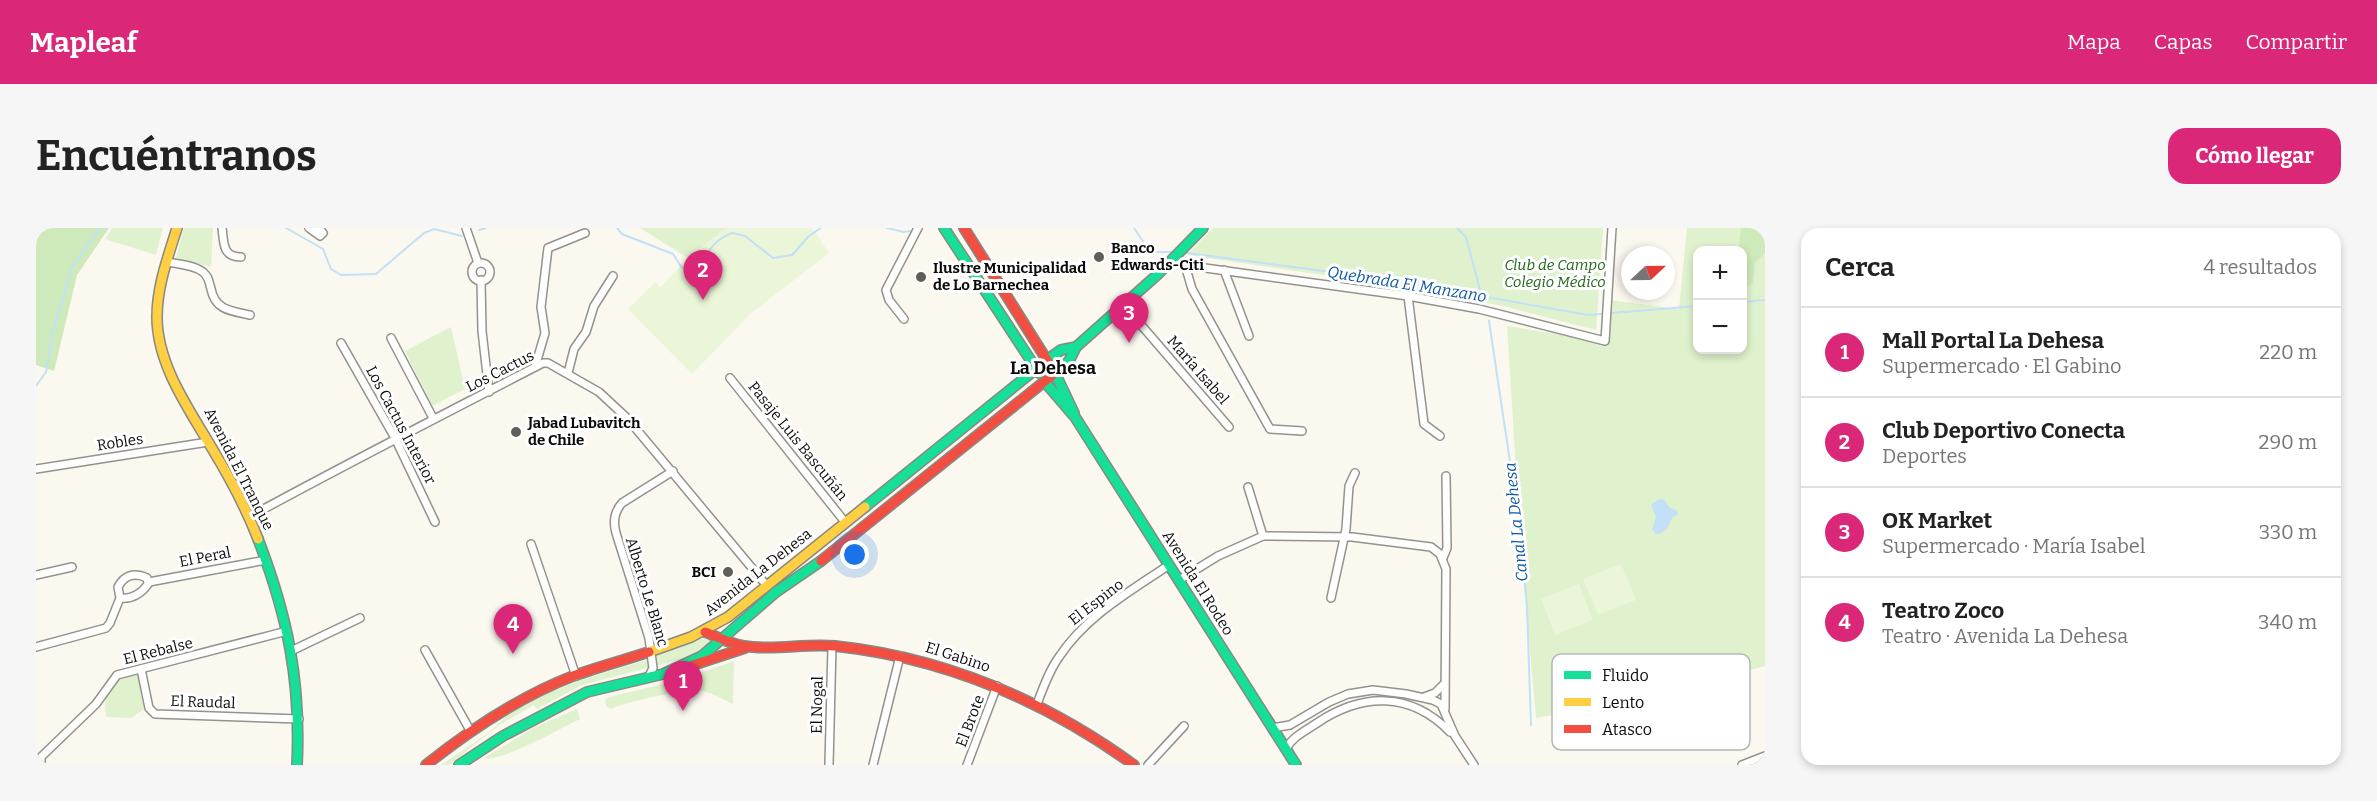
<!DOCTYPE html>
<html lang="es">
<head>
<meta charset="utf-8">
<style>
  body { margin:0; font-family:Bitter,serif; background:#f6f6f6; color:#222 }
  .controls { position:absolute; right:18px; top:18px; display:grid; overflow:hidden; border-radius:12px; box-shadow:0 3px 9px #0003 }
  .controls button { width:54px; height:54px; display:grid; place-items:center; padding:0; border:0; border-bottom:2px solid #e0e0e0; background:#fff; color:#222; font:30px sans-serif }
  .compass { position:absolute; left:1585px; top:18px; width:54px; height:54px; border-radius:50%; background:#fff; box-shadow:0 3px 9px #0003; rotate:68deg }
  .you { position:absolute; left:819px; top:327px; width:21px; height:21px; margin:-15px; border:4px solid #fff; border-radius:50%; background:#1a73e8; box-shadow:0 0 0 9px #1a73e833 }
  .badge { display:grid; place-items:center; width:39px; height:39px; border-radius:50%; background:#db2777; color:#fff; font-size:20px; font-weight:700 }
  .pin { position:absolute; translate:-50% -50px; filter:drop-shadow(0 2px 3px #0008) }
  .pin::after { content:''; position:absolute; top:32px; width:21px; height:18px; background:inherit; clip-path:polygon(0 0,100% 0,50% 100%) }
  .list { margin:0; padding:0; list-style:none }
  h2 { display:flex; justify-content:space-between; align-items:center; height:78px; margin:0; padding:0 24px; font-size:26px }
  h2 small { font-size:20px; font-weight:400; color:#767676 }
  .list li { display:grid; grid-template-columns:39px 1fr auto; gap:18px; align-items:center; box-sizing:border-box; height:90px; padding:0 24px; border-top:2px solid #e0e0e0 }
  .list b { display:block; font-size:22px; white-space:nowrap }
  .list p { margin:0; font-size:20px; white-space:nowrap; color:#767676 }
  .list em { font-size:20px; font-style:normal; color:#767676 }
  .map { position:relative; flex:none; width:1729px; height:537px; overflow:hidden; border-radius:18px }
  header { display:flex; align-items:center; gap:36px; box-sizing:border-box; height:84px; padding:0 30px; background:#db2777; color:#fff }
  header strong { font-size:28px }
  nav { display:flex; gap:33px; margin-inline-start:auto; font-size:21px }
  .intro { display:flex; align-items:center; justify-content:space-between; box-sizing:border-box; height:144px; padding:0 36px }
  h1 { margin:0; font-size:42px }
  .button { padding:15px 27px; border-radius:18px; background:#db2777; color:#fff; font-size:21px; font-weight:700 }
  main { display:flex; gap:36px; padding:0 36px }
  aside { flex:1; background:#fff; border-radius:18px; box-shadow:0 3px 9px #0003 }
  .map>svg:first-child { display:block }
  .green { fill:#e0f1cd; fill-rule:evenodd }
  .forest { fill:#cfeaba }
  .pitch { fill:#ebf5d7 }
  .water { fill:#c2e0f7 }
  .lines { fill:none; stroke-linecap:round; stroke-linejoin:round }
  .stream { stroke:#c2e0f7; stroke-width:2 }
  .street-casing { stroke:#93928e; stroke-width:10 }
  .fast-casing { stroke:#898884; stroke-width:12 }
  .slow-casing { stroke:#898884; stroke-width:12 }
  .jam-casing { stroke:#898884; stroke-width:12 }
  .street { stroke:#fefefd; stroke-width:7 }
  .fast { stroke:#16e098; stroke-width:9 }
  .slow { stroke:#ffcf43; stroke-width:9 }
  .jam { stroke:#f24e42; stroke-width:9 }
  .poi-dot { fill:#5f5e5b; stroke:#fff; stroke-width:2 }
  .labels { text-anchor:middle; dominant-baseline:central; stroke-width:6; stroke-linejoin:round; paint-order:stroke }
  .poi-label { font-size:15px; font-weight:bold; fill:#0b0b0b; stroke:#fff; text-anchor:start }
  .park-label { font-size:15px; font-style:italic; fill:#226718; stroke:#fff }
  .street-label { font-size:15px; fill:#0b0b0b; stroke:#fff }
  .water-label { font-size:16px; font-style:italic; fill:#0c57a5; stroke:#fff }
  .quarter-label { font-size:18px; font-weight:bold; fill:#0b0b0b; stroke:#fff }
  .key { fill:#fff; stroke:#b6b6b6; stroke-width:1.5 }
  .key-label { font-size:16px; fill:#0b0b0b }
</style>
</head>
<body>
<header>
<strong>Mapleaf</strong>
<nav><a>Mapa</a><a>Capas</a><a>Compartir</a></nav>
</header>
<div class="intro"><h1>Encuéntranos</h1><a class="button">Cómo llegar</a></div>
<main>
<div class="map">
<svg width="1729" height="537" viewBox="0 0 1729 537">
  <rect width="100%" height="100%" fill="#faf8ef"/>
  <g class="green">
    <path d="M76,0H127L120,27L69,11Z"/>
    <path d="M148,0H177L175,39L140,30Z"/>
    <path d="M604,0H690L652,30Z"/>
    <path d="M1177,0H1567L1560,102L1467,78L1370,59L1151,27Z"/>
    <path d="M1651,0H1729V438L1629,466L1500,490L1486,337L1471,98L1569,114L1573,72L1643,81ZM1662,22H1706V122H1662Z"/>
    <path d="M415,99L429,161L396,178L369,123Z"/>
    <path d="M669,407L681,410L661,427L546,457L501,481L498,477L465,496L413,537H405L451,506L475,484L512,465L545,452L614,431Z"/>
    <path d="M698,433L697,476C688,472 677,465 667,463C648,461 593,473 575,481L570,478L569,472L573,469L640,453Z"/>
    <path d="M101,445L108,481L95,490L70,489C66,463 75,450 101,445Z"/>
    <path d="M541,481L544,491C527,499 462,536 448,530L499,499Z"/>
  </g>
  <g class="forest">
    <path d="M0,0H73L41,47L18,143L0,137Z"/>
    <path d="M1705,0H1729V25L1719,35L1717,55L1707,61L1706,22H1702Z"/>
  </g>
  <g class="pitch">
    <path d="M690,0H776L793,25L714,86L656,146L592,81L619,54L625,59L652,30Z"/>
    <path d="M1585,336L1600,372L1562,387L1547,351Z"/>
    <path d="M1543,356L1557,392L1519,407L1505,371Z"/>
  </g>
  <path class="water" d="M1623,271L1628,272L1634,280L1640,282L1642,286L1636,290L1631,301L1623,306L1619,305L1616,301L1620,289L1615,277Z"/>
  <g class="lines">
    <g class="stream">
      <path d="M250,0L287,21L295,41L305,47L340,46L388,5L398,1L426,8"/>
      <path d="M581,0L586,6L637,26L646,40C665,42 670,22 683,12C687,9 692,7 696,5L709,8L737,30L756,27L773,8L785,0"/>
      <path d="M851,0L868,4L874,3"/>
      <path d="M1098,0L1114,24H1136"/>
      <path d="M1421,0L1430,9L1444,62"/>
      <path d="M443,2L450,0"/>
      <path d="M1151,25L1349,51L1552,87L1662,78"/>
      <path d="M1706,74L1729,72"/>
      <path d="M1453,93L1484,301L1491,379L1495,497"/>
      <path d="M0,158L10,144L17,103L36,39L64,0"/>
    </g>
    <g class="street-casing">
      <g id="street">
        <path d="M186,0C188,14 186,29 205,29"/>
        <path d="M273,0L284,8L287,5L283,0"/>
        <path d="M430,0L442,35"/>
        <path d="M131,34C142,36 158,37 167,44C173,49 173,54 175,61C179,82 195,83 214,87"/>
        <path d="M1133,35L1372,68L1443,81L1569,113L1576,0"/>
        <circle cx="445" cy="44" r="9"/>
        <path d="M1149,37L1156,61L1234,201L1266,203"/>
        <path d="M1188,42L1213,108"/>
        <path d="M445,52L446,103L453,164"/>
        <path d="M1372,68L1388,196L1404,208"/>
        <path d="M1087,76L1193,199"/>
        <path d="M868,91L853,72L850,62L882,0"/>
        <path d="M355,110L397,190"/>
        <path d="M305,115L359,210L399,294"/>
        <path d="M499,139L509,105L505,79L512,20L549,5"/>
        <path d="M532,145L538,121L550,104L558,78L577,48"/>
        <path d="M694,150L809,294"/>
        <path d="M0,241L172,214"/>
        <path d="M1212,259L1227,308"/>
        <path d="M213,289C310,236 408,186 507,135H512L563,164L591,190L731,358"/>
        <path d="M495,316L540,448"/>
        <path d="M1407,330L1411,320L1410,248"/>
        <path d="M0,347L36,339"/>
        <path d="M1143,352L1182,328L1227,308L1316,309L1395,319L1404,326L1410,341L1409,481"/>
        <path d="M113,354L230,332"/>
        <path d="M1295,370L1310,301L1313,258L1319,245"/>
        <path d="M0,419L70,400L74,395L84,370L82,359C88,347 98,344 111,350L112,356C106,365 95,372 84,370"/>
        <path d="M389,422L435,504"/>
        <path d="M255,423L324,390"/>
        <path d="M105,441L113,480L119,486L263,491"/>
        <path d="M612,450L617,440L613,410L580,305C577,294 578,284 586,275L637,243"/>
        <path d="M1388,469L1399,465L1408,456"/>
        <path d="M1001,476C1007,460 1013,443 1023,429C1050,388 1093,364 1133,337"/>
        <path d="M1236,500L1254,497L1293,474L1312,466L1337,462L1370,466L1397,472L1405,476L1419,508L1438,537"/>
        <path d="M1250,521C1256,509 1269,503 1281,495C1326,465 1374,463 1414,504"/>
        <path d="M5,537V529L60,476L81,447L251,403"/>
        <path d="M793,537L796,418"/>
        <path d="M837,537L864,428"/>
        <path d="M931,537L961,458"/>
        <path d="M1112,537L1148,498"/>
        <path d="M1706,537L1729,528"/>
      </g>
    </g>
    <g class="fast-casing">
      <g id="fast">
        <path d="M908,0L1003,145"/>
        <path d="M1011,132L1025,122L1040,119"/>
        <path d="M1008,153L1039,189L1260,537"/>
        <path d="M1038,185L1019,145L1033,133L1040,119L1121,47L1167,0"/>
        <path d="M829,279L1011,132"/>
        <path d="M222,311C252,389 265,454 261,537"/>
        <path d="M423,537L467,508L551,464L627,446L666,428L740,364L785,333"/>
      </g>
    </g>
    <g class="slow-casing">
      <g id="slow">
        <path d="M141,0C132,29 121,58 121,89C121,137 153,181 177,222C194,250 210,280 222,311"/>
        <path d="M613,424L655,409L692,389L829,279"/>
      </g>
    </g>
    <g class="jam-casing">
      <g id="jam">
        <path d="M785,333L1019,145L928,0"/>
        <path d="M669,404C682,409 694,416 708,418C738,423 769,415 799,418C911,430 1008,472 1098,537"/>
        <path d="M654,438L709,420"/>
        <path d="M390,537C435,501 483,469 537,448C562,439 588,432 613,424"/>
      </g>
    </g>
    <use href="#street" class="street"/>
    <use href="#fast" class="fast"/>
    <use href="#slow" class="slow"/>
    <use href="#jam" class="jam"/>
  </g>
  <g class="poi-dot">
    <circle cx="1063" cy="29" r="6"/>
    <circle cx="885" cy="49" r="6"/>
    <circle cx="480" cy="204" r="6"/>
    <circle cx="692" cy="344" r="6"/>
  </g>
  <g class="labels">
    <g class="poi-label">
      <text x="1075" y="20">Banco<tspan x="1075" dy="17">Edwards-Citi</tspan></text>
      <text x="897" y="40">Ilustre Municipalidad<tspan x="897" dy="17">de Lo Barnechea</tspan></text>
      <text x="492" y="195">Jabad Lubavitch<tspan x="492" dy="17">de Chile</tspan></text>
      <text x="680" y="344" text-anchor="end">BCI</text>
    </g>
    <g class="park-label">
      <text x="1519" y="37">Club de Campo<tspan x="1519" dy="17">Colegio Médico</tspan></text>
    </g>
    <g class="street-label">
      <text transform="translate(1162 142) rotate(49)">María Isabel</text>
      <text transform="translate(464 143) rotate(-27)">Los Cactus</text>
      <text transform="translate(365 197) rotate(62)">Los Cactus Interior</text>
      <text transform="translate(762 213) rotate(51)">Pasaje Luis Bascuñán</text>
      <text transform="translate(84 214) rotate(-9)">Robles</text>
      <text transform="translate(203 241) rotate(63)">Avenida El Tranque</text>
      <text transform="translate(169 329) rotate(-11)">El Peral</text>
      <text transform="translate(722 344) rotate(-38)">Avenida La Dehesa</text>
      <text transform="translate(1162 355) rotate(58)">Avenida El Rodeo</text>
      <text transform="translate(611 364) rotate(73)">Alberto Le Blanc</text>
      <text transform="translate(1060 374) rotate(-38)">El Espino</text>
      <text transform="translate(122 423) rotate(-14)">El Rebalse</text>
      <text transform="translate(922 429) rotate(18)">El Gabino</text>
      <text transform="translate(167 474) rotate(2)">El Raudal</text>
      <text transform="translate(781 477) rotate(-89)">El Nogal</text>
      <text transform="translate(934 493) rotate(-69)">El Brote</text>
    </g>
    <g class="water-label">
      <text transform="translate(1371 56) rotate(9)">Quebrada El Manzano</text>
      <text transform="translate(1480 294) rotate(-96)">Canal La Dehesa</text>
    </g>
    <g class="quarter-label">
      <text x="1017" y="140">La Dehesa</text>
    </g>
  </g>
  <rect x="1516" y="426" width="198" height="96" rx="9" class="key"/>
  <rect x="1528" y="443" width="27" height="8" fill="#16e098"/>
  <rect x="1528" y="470" width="27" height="8" fill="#ffcf43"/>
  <rect x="1528" y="497" width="27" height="8" fill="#f24e42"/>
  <g class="key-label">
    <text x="1566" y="453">Fluido</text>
    <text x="1566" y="480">Lento</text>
    <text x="1566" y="507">Atasco</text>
  </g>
</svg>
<div class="controls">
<button>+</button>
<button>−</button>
</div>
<svg class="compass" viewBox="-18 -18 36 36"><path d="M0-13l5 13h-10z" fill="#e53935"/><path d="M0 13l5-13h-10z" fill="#767676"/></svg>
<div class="you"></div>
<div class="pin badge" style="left:647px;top:483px">1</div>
<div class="pin badge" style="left:667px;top:72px">2</div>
<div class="pin badge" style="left:1093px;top:115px">3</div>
<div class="pin badge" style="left:477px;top:426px">4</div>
</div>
<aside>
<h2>Cerca<small>4 resultados</small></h2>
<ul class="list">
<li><span class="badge">1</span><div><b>Mall Portal La Dehesa</b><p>Supermercado · El Gabino</p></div><em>220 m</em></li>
<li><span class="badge">2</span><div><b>Club Deportivo Conecta</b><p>Deportes</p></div><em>290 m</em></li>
<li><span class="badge">3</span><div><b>OK Market</b><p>Supermercado · María Isabel</p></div><em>330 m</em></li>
<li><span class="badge">4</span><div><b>Teatro Zoco</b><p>Teatro · Avenida La Dehesa</p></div><em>340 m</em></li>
</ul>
</aside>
</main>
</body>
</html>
